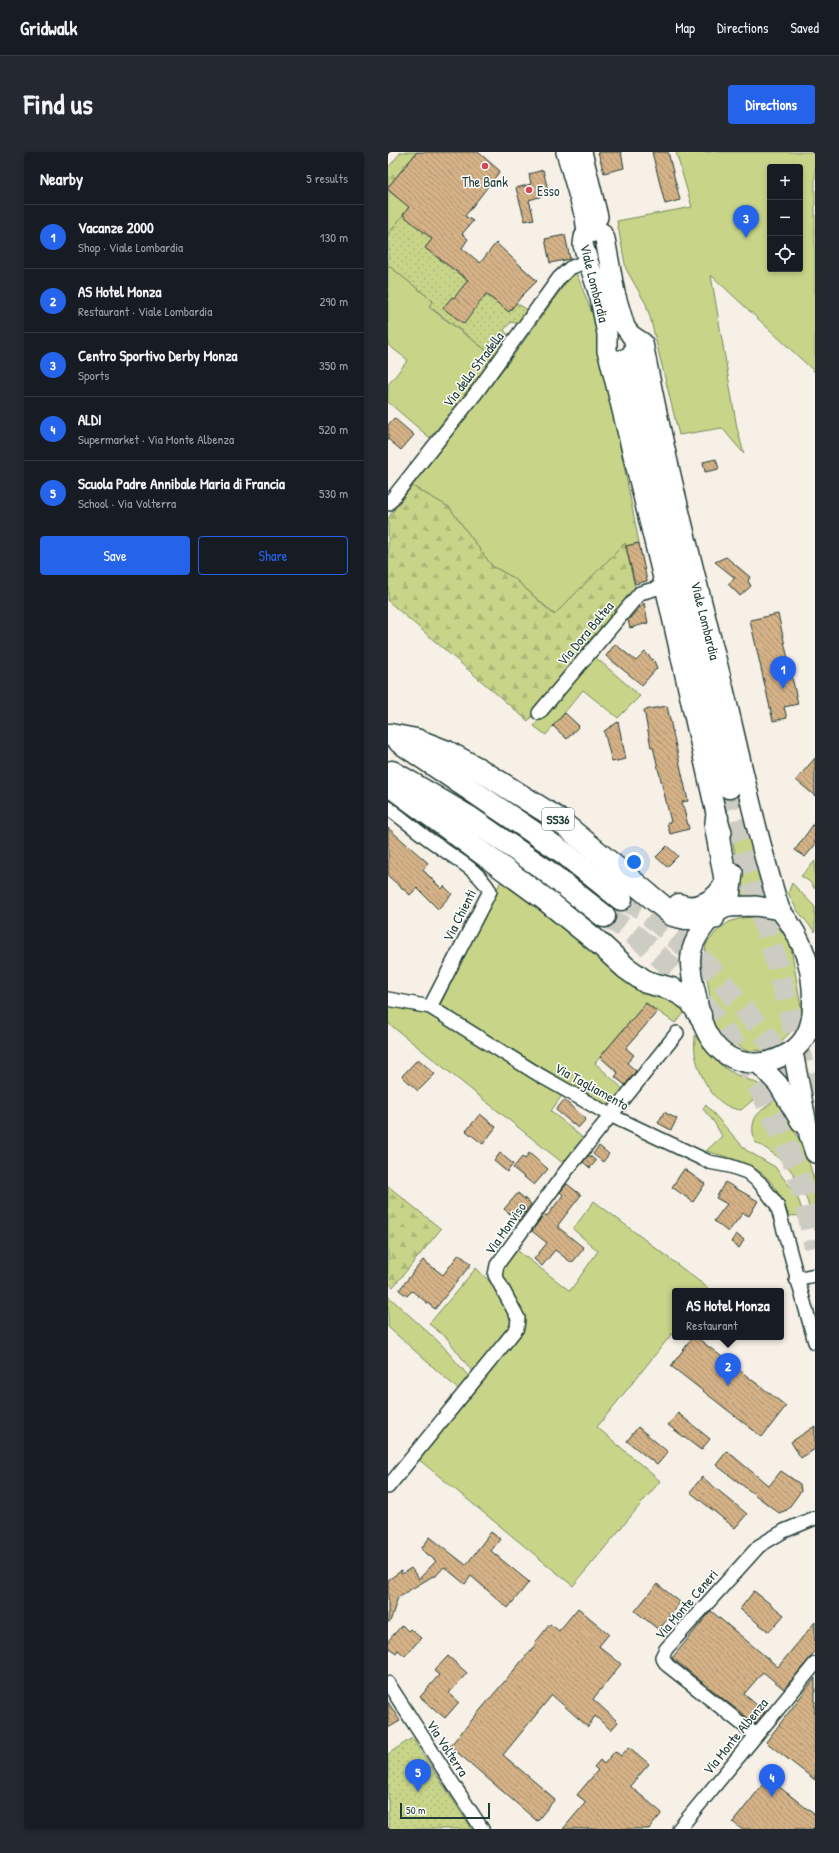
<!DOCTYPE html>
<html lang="en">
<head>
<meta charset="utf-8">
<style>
  body { margin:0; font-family:"Patrick Hand",sans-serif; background:#242831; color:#f1f3f6 }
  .controls { position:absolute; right:12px; top:12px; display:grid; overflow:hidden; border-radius:4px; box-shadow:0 2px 6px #0003 }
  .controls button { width:36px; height:36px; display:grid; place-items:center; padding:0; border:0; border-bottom:1px solid #363941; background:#171b24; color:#f1f3f6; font:20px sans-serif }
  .scale { position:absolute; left:12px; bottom:10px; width:90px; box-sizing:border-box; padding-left:4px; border:2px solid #1f3d34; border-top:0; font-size:11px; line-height:14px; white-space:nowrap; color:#1f3d34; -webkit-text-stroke:3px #fff; paint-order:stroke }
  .you { position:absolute; left:246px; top:710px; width:14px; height:14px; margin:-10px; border:3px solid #fff; border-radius:50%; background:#1a73e8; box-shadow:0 0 0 6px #1a73e833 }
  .badge { display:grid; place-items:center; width:26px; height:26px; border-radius:50%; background:#2563eb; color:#fff; font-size:13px; font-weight:700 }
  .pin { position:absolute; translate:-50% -33px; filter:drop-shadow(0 1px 2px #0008) }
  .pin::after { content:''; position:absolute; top:21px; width:14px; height:12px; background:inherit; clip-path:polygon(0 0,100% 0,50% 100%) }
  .popup { position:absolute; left:284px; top:1136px; width:112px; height:52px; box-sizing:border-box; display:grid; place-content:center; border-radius:4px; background:#171b24; filter:drop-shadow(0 1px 3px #0005); font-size:13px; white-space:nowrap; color:#9ea1a6 }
  .popup b { font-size:15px; color:#f1f3f6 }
  .popup::after { content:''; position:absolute; left:50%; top:100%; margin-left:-8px; border:8px solid transparent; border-top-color:#171b24 }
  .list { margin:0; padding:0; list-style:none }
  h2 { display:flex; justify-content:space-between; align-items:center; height:52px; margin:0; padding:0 16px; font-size:17px }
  h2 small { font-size:13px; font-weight:400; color:#9ea1a6 }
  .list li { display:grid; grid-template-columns:26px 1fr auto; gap:12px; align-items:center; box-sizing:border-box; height:64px; padding:0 16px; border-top:1px solid #363941 }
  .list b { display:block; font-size:15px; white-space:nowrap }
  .list p { margin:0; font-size:13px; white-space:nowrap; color:#9ea1a6 }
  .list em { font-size:13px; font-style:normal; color:#9ea1a6 }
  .actions { display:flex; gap:8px; padding:12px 16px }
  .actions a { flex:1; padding:9px 0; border:1px solid #2563eb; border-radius:4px; text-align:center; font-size:14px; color:#2563eb }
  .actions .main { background:#2563eb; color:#fff }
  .icon { flex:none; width:22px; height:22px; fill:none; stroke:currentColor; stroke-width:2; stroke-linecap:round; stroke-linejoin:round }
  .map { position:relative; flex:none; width:427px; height:1677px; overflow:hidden; border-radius:4px }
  header { display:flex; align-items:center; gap:24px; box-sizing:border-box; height:56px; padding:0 20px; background:#171b24; border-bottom:1px solid #363941 }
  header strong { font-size:19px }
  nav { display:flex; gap:22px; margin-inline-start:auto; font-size:14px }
  .intro { display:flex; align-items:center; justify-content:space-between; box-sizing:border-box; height:96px; padding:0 24px }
  h1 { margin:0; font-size:28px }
  .button { padding:10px 18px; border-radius:4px; background:#2563eb; color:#fff; font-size:14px; font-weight:700 }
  main { display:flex; gap:24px; padding:0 24px }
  aside { flex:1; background:#171b24; border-radius:4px; box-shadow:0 2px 6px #0003 }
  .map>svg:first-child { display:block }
  .grass { fill:#c8d589; stroke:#74895e; fill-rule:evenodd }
  .forest { fill:url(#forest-firs); stroke:#74895e }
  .garden { fill:url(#garden-dots); stroke:#74895e }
  .building { fill:url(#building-back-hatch); stroke:#1f3d34 }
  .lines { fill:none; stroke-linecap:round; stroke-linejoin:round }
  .trunk-tunnel { stroke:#ccccc3; stroke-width:22; stroke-dasharray:22 11; stroke-linecap:butt }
  .minor-casing { stroke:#1f3d34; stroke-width:16 }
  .secondary-casing { stroke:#1f3d34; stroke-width:22 }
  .trunk-casing { stroke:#1f3d34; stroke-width:25 }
  .minor { stroke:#fff; stroke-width:13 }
  .secondary { stroke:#fff; stroke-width:19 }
  .trunk { stroke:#fff; stroke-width:22 }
  .poi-dot { fill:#d1495b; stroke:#fff; stroke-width:1.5 }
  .labels { text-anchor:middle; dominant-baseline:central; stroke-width:3; stroke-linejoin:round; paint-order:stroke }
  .shield { fill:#fff; stroke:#627771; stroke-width:1 }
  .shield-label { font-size:13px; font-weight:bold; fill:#1f3d34 }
  .poi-label { font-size:14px; fill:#1f3d34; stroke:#fff }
  .street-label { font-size:14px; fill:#1f3d34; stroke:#fff }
</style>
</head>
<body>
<header>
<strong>Gridwalk</strong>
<nav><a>Map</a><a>Directions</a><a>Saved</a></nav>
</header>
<div class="intro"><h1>Find us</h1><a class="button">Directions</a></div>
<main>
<aside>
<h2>Nearby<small>5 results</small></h2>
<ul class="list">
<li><span class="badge">1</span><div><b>Vacanze 2000</b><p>Shop · Viale Lombardia</p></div><em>130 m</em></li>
<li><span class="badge">2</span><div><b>AS Hotel Monza</b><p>Restaurant · Viale Lombardia</p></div><em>290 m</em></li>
<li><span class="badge">3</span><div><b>Centro Sportivo Derby Monza</b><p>Sports</p></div><em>350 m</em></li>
<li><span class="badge">4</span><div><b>ALDI</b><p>Supermarket · Via Monte Albenza</p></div><em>520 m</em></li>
<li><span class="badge">5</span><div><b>Scuola Padre Annibale Maria di Francia</b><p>School · Via Volterra</p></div><em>530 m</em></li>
</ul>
<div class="actions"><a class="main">Save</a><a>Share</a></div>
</aside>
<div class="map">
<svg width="427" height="1677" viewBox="0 0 427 1677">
  <defs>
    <pattern id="forest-firs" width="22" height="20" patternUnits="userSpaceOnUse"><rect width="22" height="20" fill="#c8d589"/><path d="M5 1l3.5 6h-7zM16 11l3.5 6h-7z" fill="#abb877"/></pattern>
    <pattern id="garden-dots" width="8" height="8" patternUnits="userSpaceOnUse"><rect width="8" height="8" fill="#c8d589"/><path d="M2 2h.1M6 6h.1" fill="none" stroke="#abb877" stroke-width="1.8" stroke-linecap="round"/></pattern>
    <pattern id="building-back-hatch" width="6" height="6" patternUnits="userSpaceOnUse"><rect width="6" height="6" fill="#d5b287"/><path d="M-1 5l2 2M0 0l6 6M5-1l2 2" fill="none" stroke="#ac926f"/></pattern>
  </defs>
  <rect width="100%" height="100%" fill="#f7f0e7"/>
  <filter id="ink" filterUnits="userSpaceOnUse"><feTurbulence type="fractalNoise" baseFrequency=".025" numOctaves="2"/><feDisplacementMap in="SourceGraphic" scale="8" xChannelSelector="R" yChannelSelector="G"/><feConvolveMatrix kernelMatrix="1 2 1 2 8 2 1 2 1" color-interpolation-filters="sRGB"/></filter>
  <g filter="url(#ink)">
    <g class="grass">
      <path d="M288,0H427V220L323,123L349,276L356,302L334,276L291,283L262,165L258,152L238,117L229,69L304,55ZM382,15H412V117H382Z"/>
      <path d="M0,38L21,55L0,83Z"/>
      <path d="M0,113L45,149L41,155L107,205L42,286L0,250V233L20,208L0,193Z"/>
      <path d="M187,118L208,171L251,391L238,394L237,392L167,463L126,426L104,414L61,355L24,334L123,207Z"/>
      <path d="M206,504L252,544L230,566L195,538L158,583L146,574Z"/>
      <path d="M359,675L374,737L377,744L348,743L352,730L343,679Z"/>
      <path d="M427,709V737L422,730L413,724Z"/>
      <path d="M115,725L231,821C239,829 245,837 256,841C271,847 287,840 297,860L287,871L258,851L212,905L207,911L235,937L219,954H217L52,853Z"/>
      <path d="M404,731L427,755V780L409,758L400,741Z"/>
      <path d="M365,765L379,769L393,778L402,790L414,860L408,874L390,893L377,898L359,899L332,883L326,873L316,805L318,793L327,781L341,770L354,766Z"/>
      <path d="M0,851L36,858L175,942L163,959L197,988L176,1012L0,871Z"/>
      <path d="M307,883C317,898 330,914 347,922C357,927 370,930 378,937L353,958C327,956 311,925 307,901C306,895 307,889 307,883Z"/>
      <path d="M389,947L418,1000L427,1031V1078C418,1036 407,1012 367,990C360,966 370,960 389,947Z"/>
      <path d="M318,953L358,998L387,1015L409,1044L416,1063L401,1064C383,1016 364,1012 318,999L334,984L326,970L315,957Z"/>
      <path d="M206,1049L320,1136L318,1139H287V1178L209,1275L272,1329L185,1434L29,1306L132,1178L111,1121L126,1096L182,1139L210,1099L185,1077Z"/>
      <path d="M88,1116C102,1129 126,1154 122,1174L86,1222L59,1186L41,1172Z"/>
      <path d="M0,1144L53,1192L82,1226L72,1239L0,1175Z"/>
    </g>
    <g class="forest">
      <path d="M13,0H29L0,35V16Z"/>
      <path d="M24,334L61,355L104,414L126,426L166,463L237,391L248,441L140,569L0,449V366Z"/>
      <path d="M0,1034L53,1077L5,1135L0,1131Z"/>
    </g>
    <g class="garden">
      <path d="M15,63L44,87L38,97L121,160L128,151L142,159L132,172L123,170L116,178L121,184L107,205L41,154L45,149L0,113V83Z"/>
      <path d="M24,1586L84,1677H0V1602Z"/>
    </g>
    <g class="building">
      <path d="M29,0H90L112,19L77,64L85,69L74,82L80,87L74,96L92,111L108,91L149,129L133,145L121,160L98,142L76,172L55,156L64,145L66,146L80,128L37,96L44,87L15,63L21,55L0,38V35Z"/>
      <path d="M210,0H233L236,16L216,21Z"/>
      <path d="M264,0H280L292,48L277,52Z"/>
      <path d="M155,18L161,42L141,48L146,67L137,69L128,36L143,32L141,22Z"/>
      <path d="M177,83L182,107L162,111L157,87Z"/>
      <path d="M6,266L26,283L13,298L0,287V273Z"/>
      <path d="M328,307L331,317L317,320L315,310Z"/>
      <path d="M251,391L259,429L247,432L238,394Z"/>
      <path d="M338,405L362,425L360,429L363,434L352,444L340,432L347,426L327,410Z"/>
      <path d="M256,451L260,471L242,476L240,468Z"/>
      <path d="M390,462L410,552L396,555L399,566L385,569L362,468Z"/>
      <path d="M227,492L248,509L257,500L266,509L269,516L254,533L218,504Z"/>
      <path d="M279,554L300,649L294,650L301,677L282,682L279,671L283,670L265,595H263L256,558Z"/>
      <path d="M177,561L191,574L179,587L165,574Z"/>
      <path d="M230,570L238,607L224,610L216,579Z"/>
      <path d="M427,606V644L408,628Z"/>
      <path d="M427,670V693L417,705L407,698Z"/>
      <path d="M0,676L40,711L35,718L54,737L56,734L64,742L50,757L29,736L22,743L0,724Z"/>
      <path d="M279,694L290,704L279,715L268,705Z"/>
      <path d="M258,851L269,860L238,896L246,903L239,911L248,919L237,933L227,925L230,921L212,905Z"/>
      <path d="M30,907L47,922L30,939L14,924Z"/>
      <path d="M176,948L198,967L190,976L168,958Z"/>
      <path d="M276,960L289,967L283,978L270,971Z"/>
      <path d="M92,962L108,975L95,992L78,979Z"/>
      <path d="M211,994L221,1002L215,1010L205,1002Z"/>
      <path d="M112,1001L125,1012L119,1020L106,1009Z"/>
      <path d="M141,1001L160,1017L146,1033L125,1016L134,1005L137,1007Z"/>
      <path d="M201,1003L208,1009L202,1016L195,1010Z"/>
      <path d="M296,1017L317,1032L305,1050L284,1035Z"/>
      <path d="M337,1030L370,1049L361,1064L355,1061L340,1080L326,1069L339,1052L328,1046Z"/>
      <path d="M179,1032L193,1043L170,1073L171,1076L196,1096L184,1111L167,1098L154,1114L146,1107L159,1091L144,1079L156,1062L159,1064L175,1043L172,1040Z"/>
      <path d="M130,1041L143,1052L131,1069L116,1057Z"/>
      <path d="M348,1082L356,1088L351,1096L343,1090Z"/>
      <path d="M71,1102L83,1112L47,1157L24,1139L19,1144L11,1138L35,1108L55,1123Z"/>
      <path d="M305,1185H308L398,1254L374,1285L283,1214Z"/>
      <path d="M290,1261L322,1287L313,1298L280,1273Z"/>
      <path d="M427,1274V1297L413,1306L403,1290Z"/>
      <path d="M250,1275L280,1300L269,1313L239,1289Z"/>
      <path d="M339,1299L381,1334L393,1319L412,1332L413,1339L399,1358L391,1361L328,1313Z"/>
      <path d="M314,1325L359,1362L347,1376L302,1340Z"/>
      <path d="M103,1380L112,1387L103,1399L141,1430L120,1456L83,1424L77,1432L56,1415L47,1425L45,1424L10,1445L2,1470H0V1428L13,1419L14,1422L23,1416L31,1427L48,1409L33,1397L42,1385L78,1413Z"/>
      <path d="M269,1432L292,1450L271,1478L247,1459Z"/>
      <path d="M366,1439L396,1463L381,1480L352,1457Z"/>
      <path d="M190,1456L221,1482L211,1494L233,1512L205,1547L230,1570L223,1578L207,1564L200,1575L164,1543L115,1603L167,1647L149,1669L62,1594L148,1492L147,1491L162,1472L171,1479Z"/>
      <path d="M323,1459L390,1515L427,1470V1500L396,1537L375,1520L356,1542L377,1560L367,1572L284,1506Z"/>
      <path d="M14,1473L20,1479L22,1477L33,1486L17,1504L10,1498L8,1501L0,1495V1489Z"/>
      <path d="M60,1504L79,1521L61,1541L71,1550L57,1566L32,1545L51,1523L46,1519Z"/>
      <path d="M427,1526V1628L378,1590Z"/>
      <path d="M0,1550L12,1569L0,1576Z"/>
      <path d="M241,1595L261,1612L242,1634L274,1661L261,1677H175L198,1650L189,1643L210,1618L206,1615L212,1608L216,1612L227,1599L233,1604Z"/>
      <path d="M380,1626L427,1663V1677H353L345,1670Z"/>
    </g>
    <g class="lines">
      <g class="trunk-tunnel">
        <path d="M341,635L362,725L389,812L427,960"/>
        <path d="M233,747L253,756L325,819L380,887L412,946"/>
        <path d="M216,764C237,774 254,789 272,805C327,856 367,918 395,987C401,1001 408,1015 412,1030C419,1051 422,1073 427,1095"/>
      </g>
      <g class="minor-casing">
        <g id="minor">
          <path d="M0,352L88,241L171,126L182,116L201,108"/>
          <path d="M151,561L252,441L277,434"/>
          <path d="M0,656C17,668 32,682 49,693C69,708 89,717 102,739L42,855"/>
          <path d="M0,847L42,855L153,924L222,963L321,1010L342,1014L359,1020L372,1031L389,1053L427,1190"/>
          <path d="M408,1127L427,1123"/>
          <path d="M0,1335L129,1176L130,1166L107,1123L109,1113L178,1019L289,881"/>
          <path d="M0,1531L94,1677"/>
          <path d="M368,1583L279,1513L274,1505L278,1497L371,1394L396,1379L427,1366"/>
          <path d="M291,1677L427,1512"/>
        </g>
      </g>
      <g class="secondary-casing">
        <g id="secondary">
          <path d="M178,0L197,65L199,82"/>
          <path d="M194,0L210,65"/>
          <path d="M210,79L213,80L217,87L227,141L237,175L245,186L247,193L244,204L230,209L221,205L219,199V182L212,146L195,93L196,85L203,80Z"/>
          <path id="s1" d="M243,183L255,191C277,308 307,423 336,538C354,612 369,686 392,758"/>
          <path d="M221,205L277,434L329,666L334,680"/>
          <path d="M368,754L392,758C417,789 427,821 424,862C422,881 413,896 395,904C364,919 332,910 317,877C312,866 310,854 308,842C305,830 301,815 303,803C304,789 321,764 335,757C343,753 358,755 368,754Z"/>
          <path d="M335,757L342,745L345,721"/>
          <path d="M405,900L421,983L427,1001"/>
          <path d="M371,912L390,932L413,970"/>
        </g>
      </g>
      <g class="trunk-casing">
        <g id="trunk">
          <path d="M240,207L241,223L341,635"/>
          <path d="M2,583L28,588L59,600L92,618L167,665L285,763L298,766H325"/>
          <path d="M12,590L176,701L233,747"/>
          <path d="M4,620L82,666L156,717L216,764"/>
          <path d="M0,632L158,748L211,791L238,816L258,830L284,837L296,844L303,849L312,863"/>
          <path d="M291,753C310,761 332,747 338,730L328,675L329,666"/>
        </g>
      </g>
      <use href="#minor" class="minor"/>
      <use href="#secondary" class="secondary"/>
      <use href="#trunk" class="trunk"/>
    </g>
  </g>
  <g class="poi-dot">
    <circle cx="97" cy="14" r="4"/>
    <circle cx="141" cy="38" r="4"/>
  </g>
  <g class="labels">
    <rect class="shield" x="154" y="656" width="32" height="22" rx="3"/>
    <g class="shield-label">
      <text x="170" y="667">SS36</text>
    </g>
    <g class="poi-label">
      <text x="97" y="29">The Bank</text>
      <text x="149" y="38" text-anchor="start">Esso</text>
    </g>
    <g class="street-label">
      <text transform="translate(207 131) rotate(76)">Viale Lombardia</text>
      <text transform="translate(85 217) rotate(-53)">Via della Stradella</text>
      <text stroke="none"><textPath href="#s1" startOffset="299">Viale Lombardia</textPath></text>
      <text transform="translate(197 481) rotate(-50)">Via Dora Baltea</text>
      <text transform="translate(71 763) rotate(-63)">Via Chienti</text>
      <text transform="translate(204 934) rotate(29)">Via Tagliamento</text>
      <text transform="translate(117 1076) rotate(-55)">Via Monviso</text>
      <text transform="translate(298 1452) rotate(-49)">Via Monte Ceneri</text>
      <text transform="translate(347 1584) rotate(-51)">Via Monte Albenza</text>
      <text transform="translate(60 1596) rotate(57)">Via Volterra</text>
    </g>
  </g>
</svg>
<div class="controls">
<button>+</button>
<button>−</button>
<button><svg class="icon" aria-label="locate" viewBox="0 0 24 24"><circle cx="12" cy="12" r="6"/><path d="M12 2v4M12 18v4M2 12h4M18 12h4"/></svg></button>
</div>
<div class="scale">50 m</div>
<div class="you"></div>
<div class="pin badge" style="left:395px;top:537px">1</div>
<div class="pin badge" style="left:340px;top:1234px">2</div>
<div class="popup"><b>AS Hotel Monza</b>Restaurant</div>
<div class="pin badge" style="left:358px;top:86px">3</div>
<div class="pin badge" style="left:384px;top:1645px">4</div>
<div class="pin badge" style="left:30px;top:1640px">5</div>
</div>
</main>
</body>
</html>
